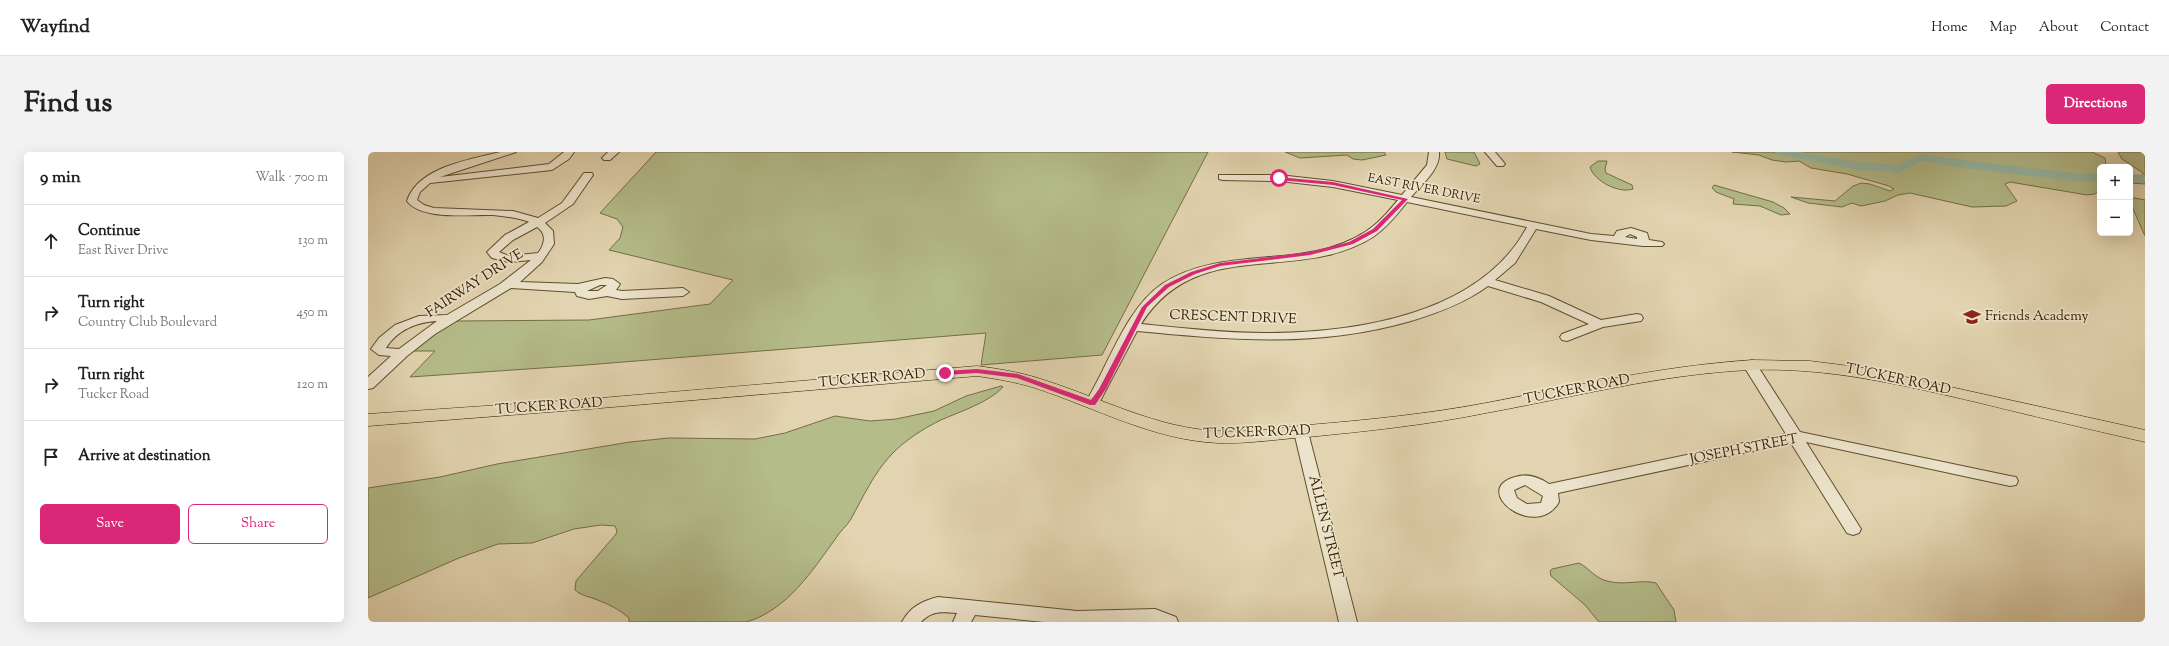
<!DOCTYPE html>
<html lang="en">
<head>
<meta charset="utf-8">
<style>
  body { margin:0; font-family:"Sorts Mill Goudy",serif; background:#f2f2f2; color:#222 }
  .controls { position:absolute; right:12px; top:12px; display:grid; overflow:hidden; border-radius:6px; box-shadow:0 4px 16px #0002 }
  .controls button { width:36px; height:36px; display:grid; place-items:center; padding:0; border:0; border-bottom:1px solid #e0e0e0; background:#fff; color:#222; font:20px sans-serif }
  .stop { position:absolute; width:12px; height:12px; margin:-9px; border:3px solid #db2777; border-radius:50%; background:#fff }
  .stop.end { background:#db2777; border-color:#fff; box-shadow:0 1px 4px #0008 }
  .list { margin:0; padding:0; list-style:none }
  h2 { display:flex; justify-content:space-between; align-items:center; height:52px; margin:0; padding:0 16px; font-size:17px }
  h2 small { font-size:13px; font-weight:400; color:#767676 }
  .list li { display:grid; grid-template-columns:26px 1fr auto; gap:12px; align-items:center; box-sizing:border-box; height:72px; padding:0 16px; border-top:1px solid #e0e0e0 }
  .list b { display:block; font-size:15px; white-space:nowrap }
  .list p { margin:0; font-size:13px; white-space:nowrap; color:#767676 }
  .list em { font-size:13px; font-style:normal; color:#767676 }
  .actions { display:flex; gap:8px; padding:12px 16px }
  .actions a { flex:1; padding:9px 0; border:1px solid #db2777; border-radius:6px; text-align:center; font-size:14px; color:#db2777 }
  .actions .main { background:#db2777; color:#fff }
  .icon { flex:none; width:22px; height:22px; fill:none; stroke:currentColor; stroke-width:2; stroke-linecap:round; stroke-linejoin:round }
  .map { position:relative; flex:none; width:1777px; height:470px; overflow:hidden; border-radius:6px }
  header { display:flex; align-items:center; gap:24px; box-sizing:border-box; height:56px; padding:0 20px; background:#fff; border-bottom:1px solid #e0e0e0 }
  header strong { font-size:19px }
  nav { display:flex; gap:22px; margin-inline-start:auto; font-size:14px }
  .intro { display:flex; align-items:center; justify-content:space-between; box-sizing:border-box; height:96px; padding:0 24px }
  h1 { margin:0; font-size:28px }
  .button { padding:10px 18px; border-radius:6px; background:#db2777; color:#fff; font-size:14px; font-weight:700 }
  main { display:flex; gap:24px; padding:0 24px }
  aside { flex:1; background:#fff; border-radius:6px; box-shadow:0 4px 16px #0002 }
  .map>svg:first-child { display:block }
  .green { fill:#b4bc8a; stroke:#756e45 }
  .lines { fill:none; stroke-linecap:round; stroke-linejoin:round }
  .river { fill:#96b9a6; fill-rule:evenodd }
  .minor-casing { stroke:#614e2c; stroke-width:2 }
  .major-casing { stroke:#362100; stroke-width:1 }
  .minor { fill:#ece3cc; fill-rule:evenodd }
  .major { fill:#e2d4b0; fill-rule:evenodd }
  .route { fill:#db2777 }
  .labels { text-anchor:middle; dominant-baseline:central; stroke-width:3.5; stroke-linejoin:round; paint-order:stroke }
  .far-street-label { font-size:12px; fill:#362100; stroke:#ece3cc }
  .street-label { font-size:14px; fill:#362100; stroke:#ece3cc }
  .poi-label { font-size:14px; fill:#362100; stroke:#ece3cc; text-anchor:start }
</style>
</head>
<body>
<header>
<strong>Wayfind</strong>
<nav><a>Home</a><a>Map</a><a>About</a><a>Contact</a></nav>
</header>
<div class="intro"><h1>Find us</h1><a class="button">Directions</a></div>
<main>
<aside>
<h2>9 min<small>Walk · 700 m</small></h2>
<ul class="list">
<li><svg class="icon" aria-label="ahead" viewBox="0 0 24 24"><path d="M12 20V5M6 11l6-6 6 6"/></svg><div><b>Continue</b><p>East River Drive</p></div><em>130 m</em></li>
<li><svg class="icon" aria-label="right" viewBox="0 0 24 24"><path d="M7 20v-9h11M14 6l5 5-5 5"/></svg><div><b>Turn right</b><p>Country Club Boulevard</p></div><em>450 m</em></li>
<li><svg class="icon" aria-label="right" viewBox="0 0 24 24"><path d="M7 20v-9h11M14 6l5 5-5 5"/></svg><div><b>Turn right</b><p>Tucker Road</p></div><em>120 m</em></li>
<li><svg class="icon" aria-label="arrive" viewBox="0 0 24 24"><path d="M6 21V4h12l-3 4 3 4H6"/></svg><div><b>Arrive at destination</b></div></li>
</ul>
<div class="actions"><a class="main">Save</a><a>Share</a></div>
</aside>
<div class="map">
<svg width="1777" height="470" viewBox="0 0 1777 470">
  <rect width="100%" height="100%" fill="#e2d4b0"/>
  <filter id="stains"><feTurbulence type="fractalNoise" baseFrequency=".005" numOctaves="4"/><feColorMatrix values="0 0 0 0 .2 0 0 0 0 .09 0 0 0 0 .02 0 0 0 .5 -.17"/></filter>
  <radialGradient id="worn" r=".72"><stop offset=".6" stop-color="#630" stop-opacity="0"/><stop offset="1" stop-color="#630" stop-opacity=".3"/></radialGradient>
  <g class="green">
    <path d="M288,0H840L734,203L613,213L618,181L218,213L42,225L67,199H46L67,180L87,169L221,168L342,152L365,128L241,98L252,86L255,75L249,67L232,61Z"/>
    <path d="M917,0H1016L1018,3L994,8L985,7L979,3L932,6Z"/>
    <path d="M1077,0H1106L1112,12L1108,14L1079,7Z"/>
    <path d="M1364,0H1724L1737,6L1738,12L1743,15H1732V37L1727,42L1719,43L1642,30L1637,32L1649,49L1638,54L1604,55L1542,41L1530,43L1517,49L1493,54L1484,51L1474,55L1440,51L1423,45L1467,49L1485,34L1493,31L1502,32L1522,39L1526,37L1521,34L1479,22L1443,16L1431,9L1418,10L1404,8L1391,3Z"/>
    <path d="M1750,0H1777V32L1762,31V27H1772L1775,21L1754,7Z"/>
    <path d="M1230,9H1239L1237,17L1238,21L1264,33L1265,37C1251,42 1226,29 1222,15Z"/>
    <path d="M1346,33L1405,50L1416,56L1422,62L1413,63L1392,54L1365,52L1366,47L1348,40L1344,36Z"/>
    <path d="M1762,45L1777,48V84L1762,50Z"/>
    <path d="M633,234L635,235C620,251 593,259 573,268C556,276 536,289 523,303C506,321 495,345 483,367C479,374 472,379 468,386C444,419 420,457 379,470H261V466C251,457 240,452 227,447C219,444 214,444 207,438L208,429L248,382L249,379L247,374L233,373L206,377L164,391L130,392L91,406L0,446V336L72,325L129,312L262,290L301,286L387,287L417,281L467,264L502,269L528,267L566,259L598,244Z"/>
    <path d="M1211,411C1221,416 1227,426 1239,429C1256,434 1274,427 1288,431L1306,458L1308,470H1231L1217,453L1183,424L1182,419L1184,417Z"/>
  </g>
  <g class="lines">
    <g class="river">
      <path d="M1407,0H1432L1484,9L1528,13L1554,2L1579,6L1706,21L1732,22V30L1706,29L1579,14L1555,9L1530,21L1484,17L1413,3Z"/>
      <path d="M1762,22L1777,23V31L1762,30Z"/>
    </g>
    <g class="minor-casing">
      <g id="minor">
        <path d="M132,0H148L72,25L181,12L196,0H206L201,7L184,18L62,31L52,40L49,48L56,53L66,56L145,59L170,66L194,51L216,21H224L225,23L205,52L177,71L185,79L186,92L174,110L152,130L210,132L237,126L245,127L252,132L248,138L254,139L315,136L321,140L315,144L254,147L239,144L221,147L209,144L207,140L143,136L67,182L39,204L5,236L0,237V225L23,204L11,203L3,197L11,186L27,173L51,164L79,163L132,132L163,108L141,110L124,106L119,100L137,83L161,70L159,69C148,66 137,64 125,63C102,62 54,69 39,49C50,15 101,8 132,0ZM169,75C179,82 177,92 170,101L141,104L131,100L145,88ZM232,133H239L230,139H219ZM69,169L31,197L18,196C29,178 49,170 69,169Z"/>
        <path d="M240,0H251L242,8H236L234,6Z"/>
        <path d="M1061,0H1071C1073,17 1053,33 1043,45L1223,82L1246,84L1249,79L1263,76L1279,81L1281,88L1294,90L1296,92L1294,94H1275L1223,88L1168,77L1147,111L1127,128L1181,144L1233,168L1269,162L1273,163L1275,166L1273,169L1235,175L1199,189L1194,188L1192,185L1194,182L1221,172L1173,150L1120,134C1097,151 1069,161 1043,169C949,196 864,188 769,179L731,251L729,254H719L717,251C740,215 757,157 794,132C855,92 936,119 997,80C1010,72 1020,60 1030,48L965,35L911,29L855,28L851,27V23H911L965,29L1034,43L1059,13ZM1039,50L1159,75C1112,163 987,181 897,181C855,181 814,176 773,172C830,82 929,133 1005,85C1018,76 1029,63 1039,50ZM1262,82L1269,85V87L1257,85Z"/>
        <path d="M1117,0H1127L1137,12L1135,14H1129Z"/>
        <path d="M1382,209L1387,210L1432,280L1642,324L1648,325L1650,329L1648,333L1642,334L1438,290L1493,377L1491,381L1485,383L1479,381L1423,291L1190,341L1191,350C1168,390 1101,338 1147,325C1159,321 1171,325 1181,332L1418,282L1375,213ZM1157,333L1175,344L1173,351L1159,352L1149,346L1146,338Z"/>
        <path d="M933,275L938,277L940,280L989,470H971L926,280L928,277Z"/>
        <path d="M570,445L709,459L787,457L808,465L810,470H676L607,463L603,470H585L589,461C574,460 564,458 553,470H534C542,455 554,449 570,445Z"/>
      </g>
    </g>
    <g class="major-casing">
      <path id="major" d="M1384,208L1442,209L1497,216L1777,278V290C1721,277 1664,264 1608,250C1534,233 1460,215 1383,218C1293,222 1206,245 1118,261C1059,273 1000,279 940,285C910,287 880,292 850,291C785,288 728,256 667,236C648,230 629,227 609,224L221,257L0,274V262L221,247L609,214C633,217 656,221 679,229C735,247 789,276 849,279C880,281 910,276 940,273C1000,268 1059,262 1118,251C1206,234 1294,214 1384,208Z"/>
    </g>
    <use href="#minor" class="minor"/>
    <use href="#major" class="major"/>
  </g>
  <path class="route" d="M909,25L965,30L1040,47L1009,79L985,92L942,103L852,114L827,122L801,135L779,155L738,237L727,253H722L649,226L609,221L577,223L574,221L577,219L609,217L650,222L723,248L731,237L774,155L797,133L823,120L852,111L942,100L981,90L1005,77L1034,48L965,33L911,28Z"/>
  <defs>
    <g id="school-bare" transform="scale(1.38)"><path d="M0-5L7-2L0 1L-7-2ZM-4 1L0 2.5L4 1V4Q0 6-4 4Z" fill="#8f2418" stroke="#ece3cc" stroke-width="2.5" paint-order="stroke"/></g>
  </defs>
  <g fill-rule="evenodd">
    <use href="#school-bare" x="1604" y="165"/>
  </g>
  <g class="labels">
    <g class="far-street-label">
      <text transform="translate(1056 37) rotate(11)">EAST RIVER DRIVE</text>
    </g>
    <g class="street-label">
      <text transform="translate(107 132) rotate(-33)">FAIRWAY DRIVE</text>
      <text transform="translate(865 166) rotate(2)">CRESCENT DRIVE</text>
      <text transform="translate(504 227) rotate(-5)">TUCKER ROAD</text>
      <text transform="translate(1530 228) rotate(12)">TUCKER ROAD</text>
      <text transform="translate(1209 238) rotate(-11)">TUCKER ROAD</text>
      <text transform="translate(181 255) rotate(-4)">TUCKER ROAD</text>
      <text transform="translate(889 281) rotate(-2)">TUCKER ROAD</text>
      <text transform="translate(1376 298) rotate(-11)">JOSEPH STREET</text>
      <text transform="translate(957 375) rotate(76)">ALLEN STREET</text>
    </g>
    <g class="poi-label">
      <text x="1617" y="165">Friends Academy</text>
    </g>
  </g>
  <rect width="100%" height="100%" filter="url(#stains)"/>
  <rect width="100%" height="100%" fill="url(#worn)"/>
</svg>
<div class="controls">
<button>+</button>
<button>−</button>
</div>
<div class="stop" style="left:911px;top:26px"></div>
<div class="stop end" style="left:577px;top:221px"></div>
</div>
</main>
</body>
</html>
